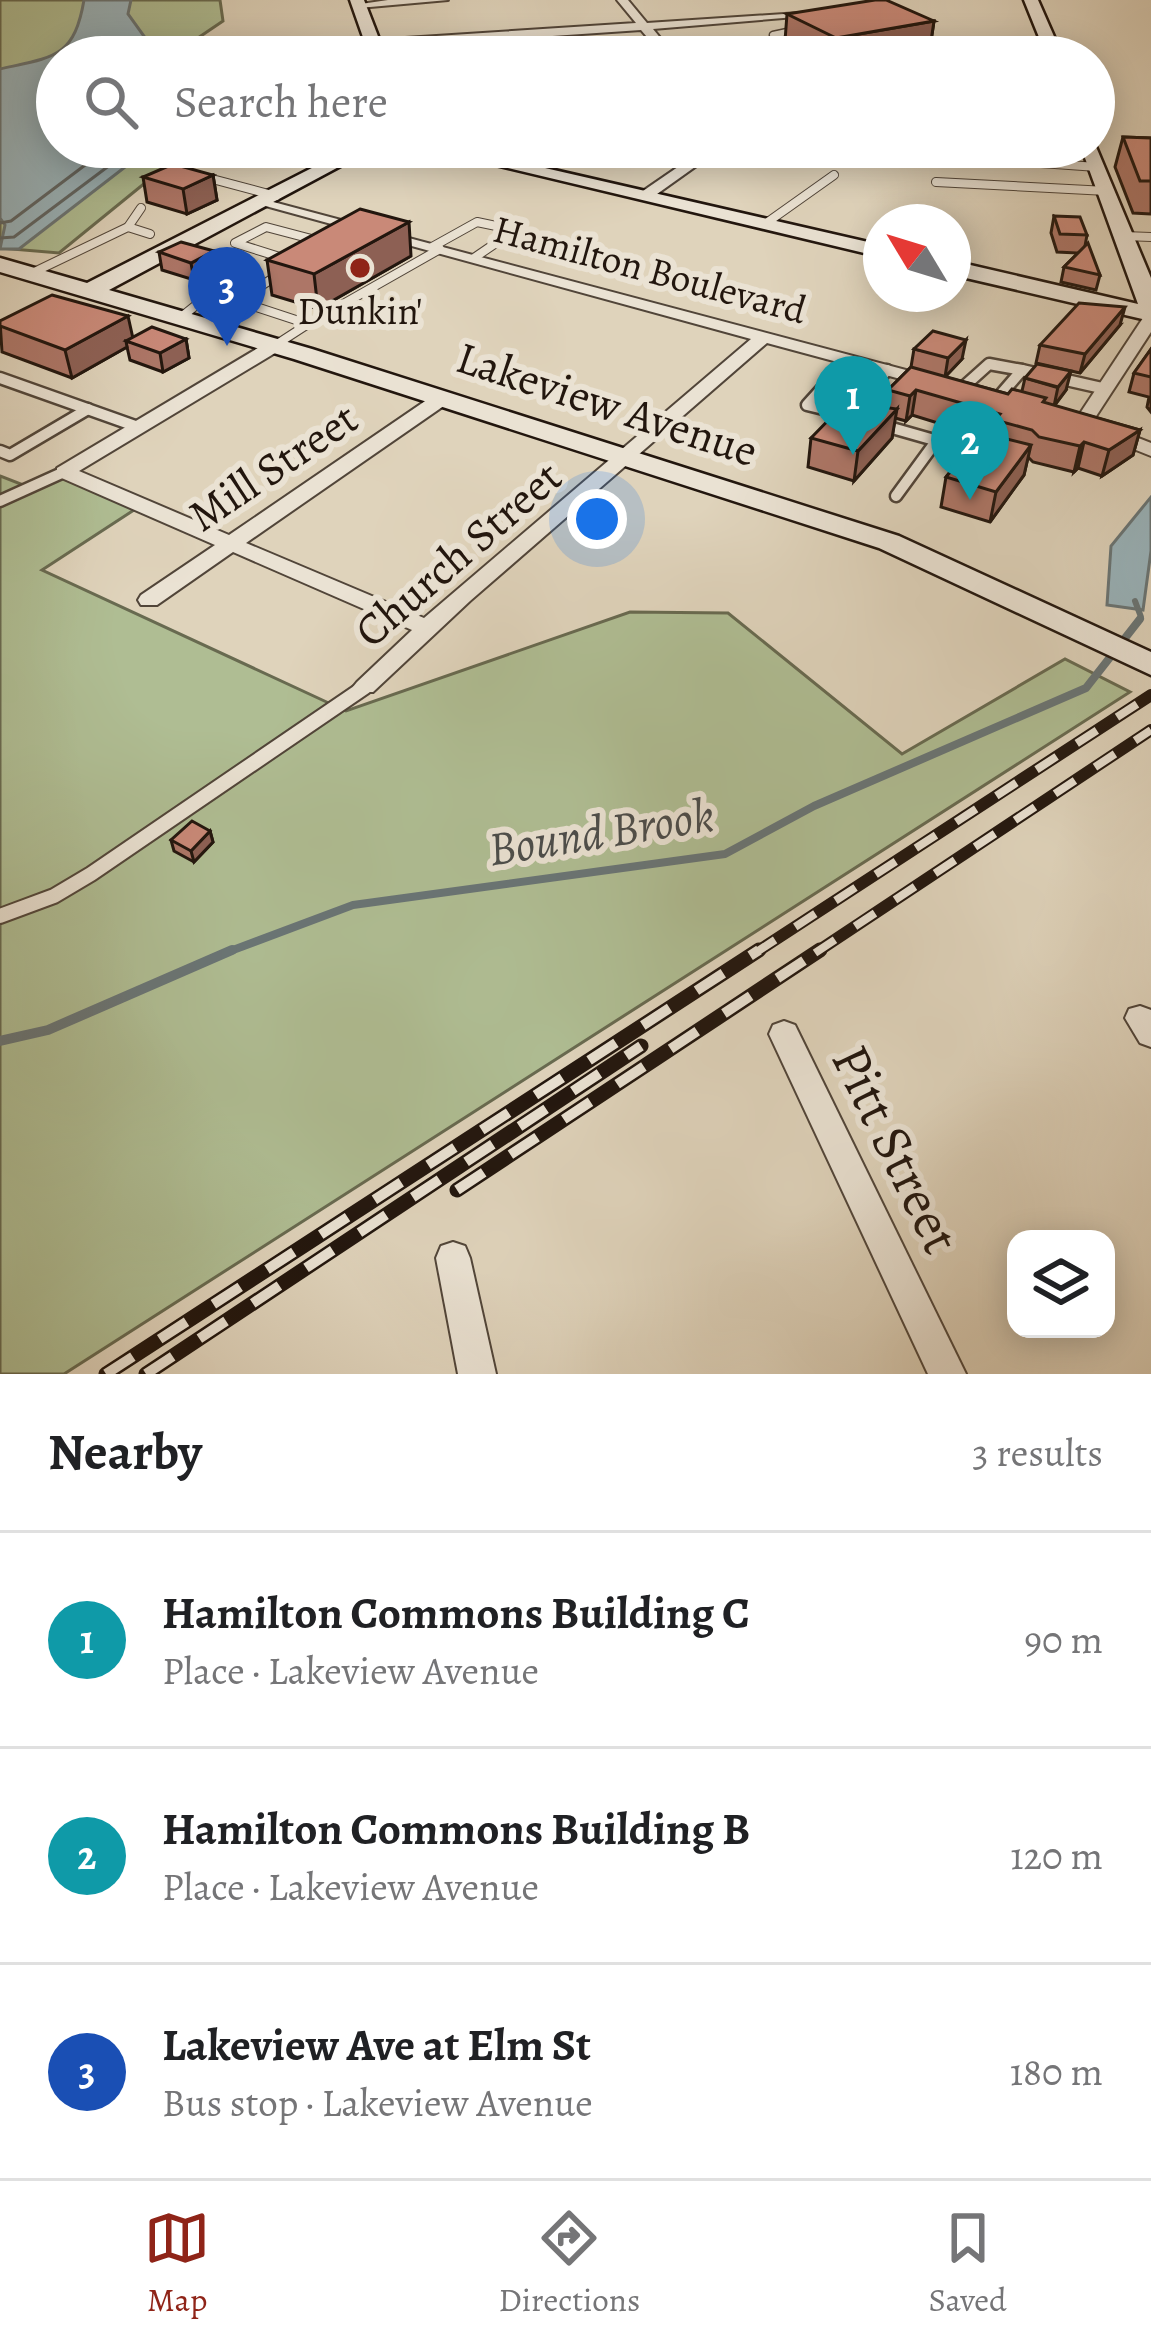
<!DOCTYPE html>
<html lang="en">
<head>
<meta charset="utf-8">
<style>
  body { margin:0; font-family:Alegreya,serif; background:#f2f2f2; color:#202124 }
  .controls { position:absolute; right:36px; bottom:36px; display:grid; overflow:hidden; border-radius:24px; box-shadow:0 6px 30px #0003 }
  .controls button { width:108px; height:108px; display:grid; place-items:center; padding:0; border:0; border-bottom:3px solid #e0e0e0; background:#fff; color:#202124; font:60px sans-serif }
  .compass { position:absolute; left:863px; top:204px; width:108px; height:108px; border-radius:50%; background:#fff; box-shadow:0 6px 30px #0003; rotate:308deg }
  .you { position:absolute; left:597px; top:519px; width:42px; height:42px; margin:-30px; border:9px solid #fff; border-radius:50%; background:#1a73e8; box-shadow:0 0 0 18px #1a73e833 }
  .badge { display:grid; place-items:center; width:78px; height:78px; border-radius:50%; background:#8f2418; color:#fff; font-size:39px; font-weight:700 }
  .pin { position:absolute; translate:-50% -99px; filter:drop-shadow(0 3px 6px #0008) }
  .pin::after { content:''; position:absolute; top:63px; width:42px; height:36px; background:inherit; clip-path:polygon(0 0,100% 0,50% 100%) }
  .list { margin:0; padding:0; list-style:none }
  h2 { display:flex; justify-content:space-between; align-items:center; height:156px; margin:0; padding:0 48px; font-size:51px }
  h2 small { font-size:39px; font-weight:400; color:#757577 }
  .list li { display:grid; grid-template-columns:78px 1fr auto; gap:36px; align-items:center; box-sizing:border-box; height:216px; padding:0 48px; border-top:3px solid #e0e0e0 }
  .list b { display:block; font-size:45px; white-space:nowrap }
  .list p { margin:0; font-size:39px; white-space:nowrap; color:#757577 }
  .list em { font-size:39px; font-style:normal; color:#757577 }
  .icon { flex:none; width:66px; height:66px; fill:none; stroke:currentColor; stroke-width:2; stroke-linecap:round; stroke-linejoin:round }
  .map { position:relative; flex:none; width:1151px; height:1374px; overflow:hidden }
  .search { position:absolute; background:#fff; box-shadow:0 6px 30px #0003; left:36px; right:36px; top:36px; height:132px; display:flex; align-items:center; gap:30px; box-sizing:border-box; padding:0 42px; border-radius:66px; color:#757577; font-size:45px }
  .sheet { height:804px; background:#fff }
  nav { display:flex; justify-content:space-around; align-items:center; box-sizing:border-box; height:168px; border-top:3px solid #e0e0e0; background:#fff; font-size:33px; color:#757577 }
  nav a { display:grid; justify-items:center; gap:6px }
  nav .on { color:#8f2418 }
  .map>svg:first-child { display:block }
  .green { fill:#afbd93; stroke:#686a50; stroke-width:3 }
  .water { fill:#99b4bc; stroke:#697576; stroke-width:3 }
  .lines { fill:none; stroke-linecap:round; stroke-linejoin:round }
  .shore { stroke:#5e6565; stroke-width:3 }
  .stream-far2 { stroke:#697576; stroke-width:6 }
  .stream-far1 { stroke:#697576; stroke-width:8 }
  .stream { stroke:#697576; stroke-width:10 }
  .lane-far3-casing { stroke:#514539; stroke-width:9 }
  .lane-far2-casing { stroke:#514539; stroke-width:10 }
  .lane-far1-casing { stroke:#514539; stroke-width:15 }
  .lane-casing { stroke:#514539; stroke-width:18 }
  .street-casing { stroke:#514539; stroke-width:4 }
  .secondary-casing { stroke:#22160e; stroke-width:5 }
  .lane-far3 { stroke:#eae2d3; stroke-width:6 }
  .lane-far2 { stroke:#eae2d3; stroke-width:8 }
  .lane-far1 { stroke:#eae2d3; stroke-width:10 }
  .lane { stroke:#eae2d3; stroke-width:14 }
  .street { fill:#eae2d3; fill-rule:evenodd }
  .secondary { fill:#eae2d3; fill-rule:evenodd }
  .rail-far1-casing { stroke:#22160e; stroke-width:12 }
  .rail-casing { stroke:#22160e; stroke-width:15 }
  .rail-far1 { stroke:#eae2d3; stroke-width:8; stroke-dasharray:24; stroke-linecap:butt }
  .rail { stroke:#eae2d3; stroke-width:10; stroke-dasharray:32; stroke-linecap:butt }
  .wall { fill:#ad7667; stroke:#22160e; stroke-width:3 }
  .shaded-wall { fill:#8d6054; stroke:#22160e; stroke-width:3 }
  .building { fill:#c98978; stroke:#22160e; stroke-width:3 }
  .poi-dot { fill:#8f2418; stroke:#eae2d3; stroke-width:4.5 }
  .labels { text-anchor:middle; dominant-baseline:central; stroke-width:12; stroke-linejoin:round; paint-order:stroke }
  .far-street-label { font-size:39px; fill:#22160e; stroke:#eae2d3 }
  .far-poi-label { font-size:39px; fill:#22160e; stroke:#eae2d3 }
  .street-label { font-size:45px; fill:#22160e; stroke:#eae2d3 }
  .water-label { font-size:48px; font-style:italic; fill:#4c4d4b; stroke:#eae2d3 }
  .near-street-label { font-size:54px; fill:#22160e; stroke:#eae2d3 }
</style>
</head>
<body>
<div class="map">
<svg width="1151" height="1374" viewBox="0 0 1151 1374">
  <rect width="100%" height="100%" fill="#dfd3bb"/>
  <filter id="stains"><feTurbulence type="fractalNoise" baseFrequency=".00167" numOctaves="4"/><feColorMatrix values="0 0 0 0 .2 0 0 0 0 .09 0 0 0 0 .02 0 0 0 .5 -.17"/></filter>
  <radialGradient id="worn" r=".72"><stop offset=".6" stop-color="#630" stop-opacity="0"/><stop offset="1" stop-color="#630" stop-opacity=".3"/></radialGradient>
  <g class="green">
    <path d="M0,0H220L223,21L189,44L219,57H57V147H228L189,168L156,174L59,253L0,248Z"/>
    <path d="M0,476L36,490L61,476L137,508L42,570L346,711L630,612L728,613L902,754L1065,659L1130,692L64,1374H0Z"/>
  </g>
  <g class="water">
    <path d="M84,0H131L128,14L159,57H57V147H151L19,249H0L5,225L0,218V69C54,57 74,58 84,0Z"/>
    <path d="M1151,497V551L1143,610L1107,605L1111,546Z"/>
  </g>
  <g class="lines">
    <g class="shore">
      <path d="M0,223L11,221L109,147"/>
      <path d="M0,238L14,237L134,147"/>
    </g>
    <path class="stream-far2" d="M1135,601L1141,617L1137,622"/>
    <path class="stream-far1" d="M225,953L353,905L725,854L814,806L1086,688L1140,619"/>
    <path class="stream" d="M0,1041L48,1030L232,950"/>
    <g class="lane-far3-casing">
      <g id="lane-far3">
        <path d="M775,57L781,52L773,35L801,29"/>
        <path d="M928,147L930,155L1000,160"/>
      </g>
    </g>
    <g class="lane-far2-casing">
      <g id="lane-far2">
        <path d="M958,157L1097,167"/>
        <path d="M216,180L276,196"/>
        <path d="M936,182L1107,191"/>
        <path d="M765,224L834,175"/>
        <path d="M128,227L141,208"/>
        <path d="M1124,236L1151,237"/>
        <path d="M432,247L477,222L515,230L474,258"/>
        <path d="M286,259L235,243L266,227L323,242"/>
        <path d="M30,274L128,227L150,234"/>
        <path d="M180,318L239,271L199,255"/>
        <path d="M308,324L440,249"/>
        <path d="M274,346L308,324L238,301L281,273"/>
      </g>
    </g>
    <g class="lane-far1-casing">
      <g id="lane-far1">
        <path d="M835,374L807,405L848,415"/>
        <path d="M0,378L138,427"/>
        <path d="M960,390L989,364L1022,370"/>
        <path d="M996,400L1022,370L1106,389"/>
        <path d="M849,415L887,370"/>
        <path d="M878,424L980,453"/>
        <path d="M0,451L10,455L88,409"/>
        <path d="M896,496L937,440"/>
        <path d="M0,501L64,472"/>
      </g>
    </g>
    <g class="lane-casing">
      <path id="lane" d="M0,916L54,896L91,874L365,687"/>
    </g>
    <g class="street-casing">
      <g id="street">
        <path d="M448,0L359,8L354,5L388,0Z"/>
        <path d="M617,0H628L647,23L814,12L820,15L653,29L676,57H664L641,30L374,48L368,44L374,40L636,23Z"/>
        <path d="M707,147H723L650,199H640V193Z"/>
        <path d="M262,199L936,378L939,382L930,387L767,343L470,601L373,692H357L353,687L357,682L412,630L233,552L157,605H141L138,600L141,595L215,545L57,476V468L268,342H280V350L79,471L229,535L434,395H448V403L246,543L424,618L751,339L262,205Z"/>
        <path d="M1151,314V332L1091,424L1082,430L1075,428L1073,424L1145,315Z"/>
        <path d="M1108,426L1151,443V456L1101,436L1098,432Z"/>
        <path d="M1140,1006L1151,1010V1047L1140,1043L1125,1018L1129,1009Z"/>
        <path d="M784,1021L795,1025L966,1374H928L769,1034L773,1025Z"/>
        <path d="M453,1242L465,1246L470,1258L496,1374H458L436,1258L441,1246Z"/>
      </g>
    </g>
    <g class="secondary-casing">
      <g id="secondary">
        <path d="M350,0H364L386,57H370Z"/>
        <path d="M1024,0H1038L1063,57H1047Z"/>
        <path d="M1094,142L1151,278V321L953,275V261L1138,304L1081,147H1094Z"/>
        <path d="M353,147H376L109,290L312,349L899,536L1151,652V675L879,548L294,359L0,272V258L87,283Z"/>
        <path d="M420,147H454L881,245V257Z"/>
      </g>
    </g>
    <use href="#lane-far3" class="lane-far3"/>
    <use href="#lane-far2" class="lane-far2"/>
    <use href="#lane-far1" class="lane-far1"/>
    <use href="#lane" class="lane"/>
    <use href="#street" class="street"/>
    <use href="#secondary" class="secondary"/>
    <g class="rail-far1-casing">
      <g id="rail-far1">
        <path d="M755,953L1151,695"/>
        <path d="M815,953L1151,730"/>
      </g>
    </g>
    <g class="rail-casing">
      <g id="rail">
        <path d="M457,1190L820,950"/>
        <path d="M106,1374L759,950"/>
        <path d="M146,1374L641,1046"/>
      </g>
    </g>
    <use href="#rail-far1" class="rail-far1"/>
    <use href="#rail" class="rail"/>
  </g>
  <g class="wall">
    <path d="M787,14L934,21L930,48L880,57H816L785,41Z"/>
    <path d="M693,40L741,57H695L692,54Z"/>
    <path d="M1123,137L1151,138V214L1133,213L1115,167Z"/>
    <path d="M213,175L217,200L187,214L147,202L143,177Z"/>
    <path d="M1054,216L1087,235L1085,246L1100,275L1096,290L1061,282L1064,267L1078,253L1057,252L1051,233Z"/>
    <path d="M214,251L217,269L194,280L162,270L159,252Z"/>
    <path d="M411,256L318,309L272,295L267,260Z"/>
    <path d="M0,321L133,338L186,339L189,358L163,372L130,360L127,347L72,378L2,352Z"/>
    <path d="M1120,325L1080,373L1036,363L1040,345Z"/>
    <path d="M914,349L962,359L945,377L1008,394L1022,391L1025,378L1066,390L1054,406L1140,430L1133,455L1102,476L1078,468L1074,472L1033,462L1028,457L1024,475L990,522L941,507L946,477L980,436L912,415L906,421L895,418L892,438L854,481L808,467L811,438L886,407L888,390L911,367Z"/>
    <path d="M1151,349V412L1147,407L1149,397L1129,392L1134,373Z"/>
    <path d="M210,831L213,842L194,862L174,851L171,840Z"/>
  </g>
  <g class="shaded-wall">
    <path d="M934,21L930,48L880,57H834L836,38Z"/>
    <path d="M213,175L217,200L187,214L183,189Z"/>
    <path d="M409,222L411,256L318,309L314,274Z"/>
    <path d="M214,251L217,269L194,280L191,263Z"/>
    <path d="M1125,307L1120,325L1080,373L1085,354Z"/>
    <path d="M128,316L134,343L126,341L127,347L72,378L65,350Z"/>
    <path d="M186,339L189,358L163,372L160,353Z"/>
    <path d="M966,340L962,359L945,377L948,358Z"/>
    <path d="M1071,371L1066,390L1054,406L1058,387Z"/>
    <path d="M916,390L912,415L906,421L910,396Z"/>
    <path d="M897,409L892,438L854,481L858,451Z"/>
    <path d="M1140,430L1133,455L1102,476L1109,450Z"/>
    <path d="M1084,442L1078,468L1074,472L1080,446Z"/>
    <path d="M1031,445L1024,475L990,522L996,492Z"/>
    <path d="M210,831L213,842L194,862L191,851Z"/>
  </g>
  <g class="building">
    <path d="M875,0H886L934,21L836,38L787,14Z"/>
    <path d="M721,38L741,57H710L693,40Z"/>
    <path d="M957,45L998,46L1002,57H961Z"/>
    <path d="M1123,137L1151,138V181H1140Z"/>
    <path d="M173,164L213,175L183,189L143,177Z"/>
    <path d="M360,209L409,222L314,274L267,260Z"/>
    <path d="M1054,216L1080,217L1087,235L1060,234Z"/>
    <path d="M181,242L214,251L191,263L159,252Z"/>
    <path d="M1088,243L1100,275L1064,267Z"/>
    <path d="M52,295L128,316L65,350L0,326V321Z"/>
    <path d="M1079,303L1125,307L1085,354L1040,345Z"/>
    <path d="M152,327L186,339L160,353L126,341Z"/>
    <path d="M933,331L966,340L948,358L914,349Z"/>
    <path d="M1151,349V377L1134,373Z"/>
    <path d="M1037,364L1071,371L1058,387L1025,378Z"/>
    <path d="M911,367L1008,394L1012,389L1046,398L1043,402L1140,430L1109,450L1084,442L1080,446L1039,437L1032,430L995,420L1000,414L916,390L910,396L888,390Z"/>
    <path d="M846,402L897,409L858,451L811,438Z"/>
    <path d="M983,433L1031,445L996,492L946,477Z"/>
    <path d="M192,821L210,831L191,851L171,840Z"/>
  </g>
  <circle class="poi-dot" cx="360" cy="268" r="12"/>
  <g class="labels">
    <g class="far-street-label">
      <text transform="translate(650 269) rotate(15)">Hamilton Boulevard</text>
    </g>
    <g class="far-poi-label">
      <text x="360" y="310">Dunkin'</text>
    </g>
    <g class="street-label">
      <text transform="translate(607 404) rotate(18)">Lakeview Avenue</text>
      <text transform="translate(273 467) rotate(-34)">Mill Street</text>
      <text transform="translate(458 554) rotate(-41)">Church Street</text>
    </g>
    <g class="water-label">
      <text transform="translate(601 832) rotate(-9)">Bound Brook</text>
    </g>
    <g class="near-street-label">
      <text transform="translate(896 1149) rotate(64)">Pitt Street</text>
    </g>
  </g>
  <rect width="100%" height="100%" filter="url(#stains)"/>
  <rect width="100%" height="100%" fill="url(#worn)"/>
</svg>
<div class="controls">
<button><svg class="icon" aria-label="layers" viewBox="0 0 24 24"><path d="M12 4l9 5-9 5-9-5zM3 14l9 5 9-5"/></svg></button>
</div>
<svg class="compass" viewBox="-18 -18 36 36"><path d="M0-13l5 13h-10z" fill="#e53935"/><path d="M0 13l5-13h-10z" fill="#757577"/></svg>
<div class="you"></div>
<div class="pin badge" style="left:853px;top:455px;background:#0f9aa8">1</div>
<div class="pin badge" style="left:970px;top:500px;background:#0f9aa8">2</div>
<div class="pin badge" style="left:227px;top:346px;background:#1a4fb4">3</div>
<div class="search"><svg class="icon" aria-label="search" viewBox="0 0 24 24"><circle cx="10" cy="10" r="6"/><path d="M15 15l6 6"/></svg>Search here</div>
</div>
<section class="sheet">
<h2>Nearby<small>3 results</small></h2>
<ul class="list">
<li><span class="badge" style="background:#0f9aa8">1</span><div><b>Hamilton Commons Building C</b><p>Place · Lakeview Avenue</p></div><em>90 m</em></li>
<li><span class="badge" style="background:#0f9aa8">2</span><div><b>Hamilton Commons Building B</b><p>Place · Lakeview Avenue</p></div><em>120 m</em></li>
<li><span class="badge" style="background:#1a4fb4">3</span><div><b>Lakeview Ave at Elm St</b><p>Bus stop · Lakeview Avenue</p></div><em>180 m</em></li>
</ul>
</section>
<nav>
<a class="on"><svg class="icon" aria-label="map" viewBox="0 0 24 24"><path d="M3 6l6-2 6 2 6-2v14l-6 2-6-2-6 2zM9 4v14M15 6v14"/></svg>Map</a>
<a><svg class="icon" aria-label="directions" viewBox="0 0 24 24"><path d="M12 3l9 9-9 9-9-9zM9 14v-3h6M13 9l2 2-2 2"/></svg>Directions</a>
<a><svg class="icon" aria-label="saved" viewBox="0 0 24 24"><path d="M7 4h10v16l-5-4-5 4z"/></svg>Saved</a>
</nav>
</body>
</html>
